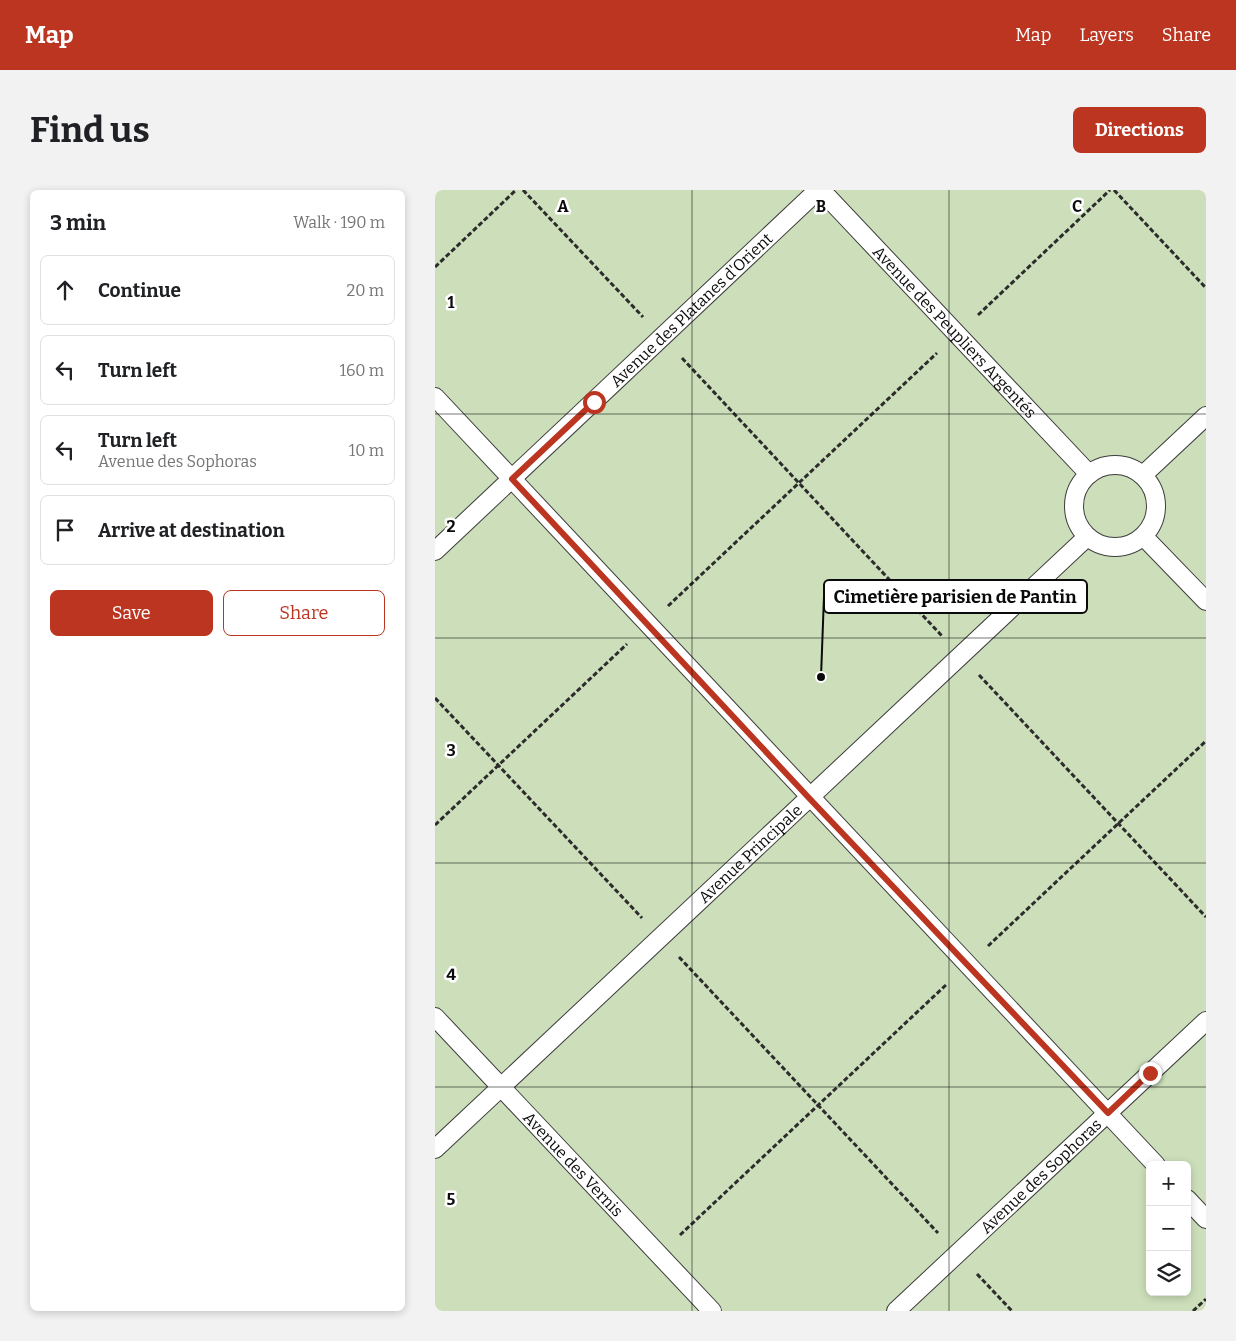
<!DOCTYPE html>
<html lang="en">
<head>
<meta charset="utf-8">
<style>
  body { margin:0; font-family:Bitter,serif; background:#f2f2f2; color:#202124 }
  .controls { position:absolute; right:15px; bottom:15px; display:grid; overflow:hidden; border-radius:8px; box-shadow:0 2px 8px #0003 }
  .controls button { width:45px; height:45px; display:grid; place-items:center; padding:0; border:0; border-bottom:1px solid #e0e0e0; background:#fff; color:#202124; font:25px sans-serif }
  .stop { position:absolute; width:15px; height:15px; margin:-11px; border:4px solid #bc3520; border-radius:50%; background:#fff }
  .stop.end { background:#bc3520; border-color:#fff; box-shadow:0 1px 5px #0008 }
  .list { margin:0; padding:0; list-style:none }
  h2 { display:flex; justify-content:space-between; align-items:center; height:65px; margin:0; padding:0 20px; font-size:21px }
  h2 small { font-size:16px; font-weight:400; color:#757577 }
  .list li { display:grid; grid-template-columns:32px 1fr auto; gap:15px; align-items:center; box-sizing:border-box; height:70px; margin:0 10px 10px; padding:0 10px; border:1px solid #e0e0e0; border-radius:8px }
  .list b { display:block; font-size:19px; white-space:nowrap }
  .list p { margin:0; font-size:16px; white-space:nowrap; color:#757577 }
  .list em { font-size:16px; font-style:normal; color:#757577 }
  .actions { display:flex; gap:10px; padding:15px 20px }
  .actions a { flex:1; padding:11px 0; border:1px solid #bc3520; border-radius:8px; text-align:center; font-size:18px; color:#bc3520 }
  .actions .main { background:#bc3520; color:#fff }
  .icon { flex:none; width:28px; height:28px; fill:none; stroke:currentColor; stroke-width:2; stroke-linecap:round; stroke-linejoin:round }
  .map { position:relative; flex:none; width:771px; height:1121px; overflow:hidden; border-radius:8px }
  header { display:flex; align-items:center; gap:30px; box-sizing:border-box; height:70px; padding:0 25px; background:#bc3520; color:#fff }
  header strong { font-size:24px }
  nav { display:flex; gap:28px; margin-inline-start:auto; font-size:18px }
  .intro { display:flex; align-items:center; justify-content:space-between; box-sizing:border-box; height:120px; padding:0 30px }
  h1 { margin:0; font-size:35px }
  .button { padding:12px 22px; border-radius:8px; background:#bc3520; color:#fff; font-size:18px; font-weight:700 }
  main { display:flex; gap:30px; padding:0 30px }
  aside { flex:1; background:#fff; border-radius:8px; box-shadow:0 2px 8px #0003 }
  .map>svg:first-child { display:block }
  .cemetery { fill:#ccdfba; fill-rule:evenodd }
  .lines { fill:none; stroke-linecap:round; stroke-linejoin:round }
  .lane-casing { stroke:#3d3d3d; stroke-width:20 }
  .path { stroke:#2c2c2c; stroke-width:3; stroke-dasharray:5 2.5; stroke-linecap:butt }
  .lane { stroke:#fff; stroke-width:18 }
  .route { stroke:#bc3520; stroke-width:6 }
  .grid { fill:none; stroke:#0a0a0a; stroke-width:1; stroke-opacity:0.55 }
  .labels { text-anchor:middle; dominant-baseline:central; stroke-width:5; stroke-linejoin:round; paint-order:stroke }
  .street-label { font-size:16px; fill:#0a0a0a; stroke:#fff }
  .grid-label { font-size:16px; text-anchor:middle; font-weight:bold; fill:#0a0a0a; stroke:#fff; stroke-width:5; stroke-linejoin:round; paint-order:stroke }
  .leader { fill:none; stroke:#0a0a0a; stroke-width:2 }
  .callout-dot { fill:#0a0a0a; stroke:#fff; stroke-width:2 }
  .callout { fill:#fff; stroke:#0a0a0a; stroke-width:2 }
  .callout-label { font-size:18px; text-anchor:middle; font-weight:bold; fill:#0a0a0a }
</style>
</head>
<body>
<header>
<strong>Map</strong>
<nav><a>Map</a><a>Layers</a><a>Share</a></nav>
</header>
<div class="intro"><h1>Find us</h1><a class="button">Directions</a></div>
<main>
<aside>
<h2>3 min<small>Walk · 190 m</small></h2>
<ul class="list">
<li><svg class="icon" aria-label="ahead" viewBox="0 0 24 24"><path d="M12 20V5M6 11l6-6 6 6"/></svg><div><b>Continue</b></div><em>20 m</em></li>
<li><svg class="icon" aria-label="left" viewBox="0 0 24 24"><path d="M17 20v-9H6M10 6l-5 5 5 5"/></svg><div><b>Turn left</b></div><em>160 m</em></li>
<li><svg class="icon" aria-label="left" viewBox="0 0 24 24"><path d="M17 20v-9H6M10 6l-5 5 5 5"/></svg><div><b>Turn left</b><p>Avenue des Sophoras</p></div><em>10 m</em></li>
<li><svg class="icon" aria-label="arrive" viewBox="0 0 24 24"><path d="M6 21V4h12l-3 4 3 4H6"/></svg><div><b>Arrive at destination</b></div></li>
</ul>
<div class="actions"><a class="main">Save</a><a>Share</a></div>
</aside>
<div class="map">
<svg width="771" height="1121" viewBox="0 0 771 1121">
  <rect width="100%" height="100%" fill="#ffffe7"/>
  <path class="cemetery" d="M0,0H771V1121H0ZM715,975H752V1102H715Z"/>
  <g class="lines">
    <g class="lane-casing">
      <g id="lane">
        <path id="s1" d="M386,0L654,284"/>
        <path d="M0,207L721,975"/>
        <circle cx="680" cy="316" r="41"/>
        <path d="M708,285L771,226"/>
        <path d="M709,347L771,411"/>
        <path id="s2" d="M0,361L383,0"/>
        <path id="s3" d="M0,827L277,1121"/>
        <path id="s4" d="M0,959L652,347"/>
        <path d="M752,1009L771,1029"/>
        <path id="s5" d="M461,1121L771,831"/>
      </g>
    </g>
    <g class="path">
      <path d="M88,0L208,127"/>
      <path d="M679,0L771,98"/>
      <path d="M0,77L81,0"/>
      <path d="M543,125L675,0"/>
      <path d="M247,168L507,446"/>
      <path d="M233,416L502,163"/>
      <path d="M544,485L771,727"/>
      <path d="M0,508L207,728"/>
      <path d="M0,635L192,454"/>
      <path d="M553,756L771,551"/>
      <path d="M244,767L503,1043"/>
      <path d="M245,1045L512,794"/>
      <path d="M542,1084L577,1121"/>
      <path d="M758,1121L771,1109"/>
    </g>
    <use href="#lane" class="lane"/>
  </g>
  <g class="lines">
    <path class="route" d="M159,212L77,289L374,608L673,923L715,883"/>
  </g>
  <path class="grid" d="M257,0V1121M514,0V1121M0,224H771M0,448H771M0,673H771M0,897H771"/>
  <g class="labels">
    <g class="street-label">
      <text stroke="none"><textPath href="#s2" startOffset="352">Avenue des Platanes d'Orient</textPath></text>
      <text stroke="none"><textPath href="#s1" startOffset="195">Avenue des Peupliers Argentés</textPath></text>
      <text stroke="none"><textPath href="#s4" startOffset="432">Avenue Principale</textPath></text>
      <text stroke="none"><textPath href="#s3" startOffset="202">Avenue des Vernis</textPath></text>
      <text stroke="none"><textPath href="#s5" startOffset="198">Avenue des Sophoras</textPath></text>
    </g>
  </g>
  <g class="grid-label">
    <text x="128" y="22">A</text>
    <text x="386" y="22">B</text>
    <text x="642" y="22">C</text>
    <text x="16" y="118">1</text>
    <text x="16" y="342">2</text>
    <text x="16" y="566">3</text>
    <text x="16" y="790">4</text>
    <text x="16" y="1015">5</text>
  </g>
  <path class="leader" d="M386 487L389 406"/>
  <circle class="callout-dot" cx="386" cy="487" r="5"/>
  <rect class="callout" x="389" y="390" width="263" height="33" rx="5"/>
  <g class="callout-label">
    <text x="520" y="413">Cimetière parisien de Pantin</text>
  </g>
</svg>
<div class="controls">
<button>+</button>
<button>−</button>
<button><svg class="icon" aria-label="layers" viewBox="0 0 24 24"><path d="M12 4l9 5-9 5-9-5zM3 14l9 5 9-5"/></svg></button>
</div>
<div class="stop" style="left:159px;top:212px"></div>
<div class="stop end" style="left:715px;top:883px"></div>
</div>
</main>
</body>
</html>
